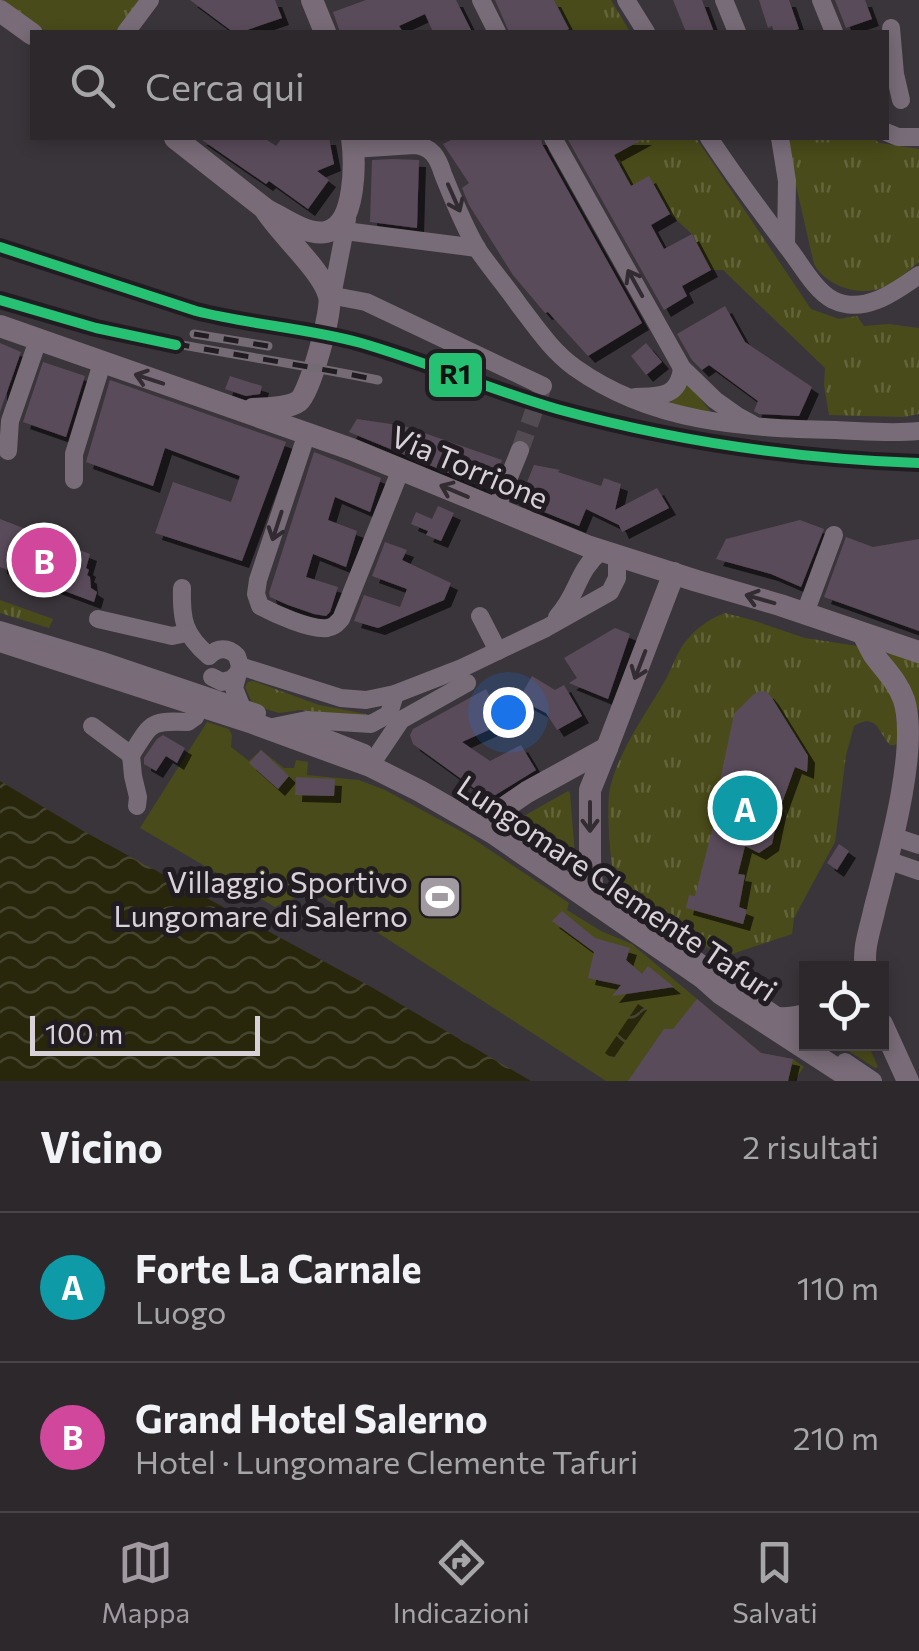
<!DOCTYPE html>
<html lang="it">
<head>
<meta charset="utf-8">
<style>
  body { margin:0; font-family:Commissioner,sans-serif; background:#383438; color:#f1f3f6 }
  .controls { position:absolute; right:30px; bottom:30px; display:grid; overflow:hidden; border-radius:0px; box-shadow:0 5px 15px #0003 }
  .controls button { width:90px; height:90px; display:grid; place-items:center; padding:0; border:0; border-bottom:2px solid #484448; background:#2c282c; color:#f1f3f6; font:50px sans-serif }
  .scale { position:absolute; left:30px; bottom:25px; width:230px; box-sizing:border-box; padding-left:10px; border:5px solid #d8d1d8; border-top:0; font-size:28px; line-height:35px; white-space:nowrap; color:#d8d1d8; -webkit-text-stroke:8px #211c21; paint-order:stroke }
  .you { position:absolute; left:508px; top:712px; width:35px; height:35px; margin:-25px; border:8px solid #fff; border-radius:50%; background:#1a73e8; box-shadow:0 0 0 15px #1a73e833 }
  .badge { display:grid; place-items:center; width:65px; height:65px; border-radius:50%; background:#a19aa1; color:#fff; font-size:32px; font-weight:700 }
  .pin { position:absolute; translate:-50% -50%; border:5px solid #fff; box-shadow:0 2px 10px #0006 }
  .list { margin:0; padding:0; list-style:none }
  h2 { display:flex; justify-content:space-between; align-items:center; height:130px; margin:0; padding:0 40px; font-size:42px }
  h2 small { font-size:32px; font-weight:400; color:#a6a6a9 }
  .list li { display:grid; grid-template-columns:65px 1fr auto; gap:30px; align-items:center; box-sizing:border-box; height:150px; padding:0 40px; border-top:2px solid #484448 }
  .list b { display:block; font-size:38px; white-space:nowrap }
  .list p { margin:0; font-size:32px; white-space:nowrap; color:#a6a6a9 }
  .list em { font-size:32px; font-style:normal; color:#a6a6a9 }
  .icon { flex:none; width:55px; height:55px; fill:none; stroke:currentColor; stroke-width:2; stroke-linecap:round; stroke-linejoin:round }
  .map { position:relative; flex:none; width:919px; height:1081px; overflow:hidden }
  .search { position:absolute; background:#2c282c; box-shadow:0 5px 15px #0003; left:30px; right:30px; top:30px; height:110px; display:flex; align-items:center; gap:25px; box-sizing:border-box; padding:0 35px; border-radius:0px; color:#a6a6a9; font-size:38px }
  .sheet { height:430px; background:#2c282c }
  nav { display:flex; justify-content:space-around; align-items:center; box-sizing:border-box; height:140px; border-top:2px solid #484448; background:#2c282c; font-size:28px; color:#a6a6a9 }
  nav a { display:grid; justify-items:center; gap:5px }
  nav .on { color:#a19aa1 }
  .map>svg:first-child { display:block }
  .grass { fill:url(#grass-tufts) }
  .pitch { fill:#4a4b1a }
  .water { fill:url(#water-waves) }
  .building { fill:#5a4b5a; filter:url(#shadow) }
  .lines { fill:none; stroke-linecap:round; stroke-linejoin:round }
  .minor-tunnel { stroke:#524c52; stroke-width:18; stroke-dasharray:18 9; stroke-linecap:butt }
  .minor { stroke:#786c78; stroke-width:18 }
  .major { stroke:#796c78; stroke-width:22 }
  .rail-casing { stroke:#756b74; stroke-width:9 }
  .rail { stroke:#211c21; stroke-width:5; stroke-dasharray:15; stroke-linecap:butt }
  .rail-1-casing { stroke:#211c21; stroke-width:18 }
  .rail-1 { stroke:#26c172; stroke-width:10 }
  .oneway { stroke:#322c32 }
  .oneway2 { stroke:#332c32 }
  .labels { text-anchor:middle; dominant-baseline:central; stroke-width:10; stroke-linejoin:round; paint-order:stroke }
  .street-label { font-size:30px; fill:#d8d1d8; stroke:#211c21 }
  .poi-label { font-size:30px; fill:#d8d1d8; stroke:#211c21; text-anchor:end }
  .line-badge { stroke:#211c21; stroke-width:4 }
  .pale-badge-label { font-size:28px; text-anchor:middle; font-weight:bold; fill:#111 }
</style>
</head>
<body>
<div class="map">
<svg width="919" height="1081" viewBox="0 0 919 1081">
  <defs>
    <pattern id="grass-tufts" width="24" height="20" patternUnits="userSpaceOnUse" patternTransform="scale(2.5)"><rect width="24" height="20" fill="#4a4b1a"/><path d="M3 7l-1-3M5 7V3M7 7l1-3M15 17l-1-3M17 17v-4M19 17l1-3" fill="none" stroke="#63643b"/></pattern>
    <pattern id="water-waves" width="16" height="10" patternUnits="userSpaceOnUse" patternTransform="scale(2.5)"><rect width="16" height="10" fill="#28270c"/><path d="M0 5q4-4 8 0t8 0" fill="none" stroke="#46452f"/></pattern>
    <filter id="shadow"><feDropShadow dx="7" dy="7" stdDeviation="0" flood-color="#0009"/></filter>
  </defs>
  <rect width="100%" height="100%" fill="#3a353a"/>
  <g class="grass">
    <path d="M3,0H145L117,32H46Z"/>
    <path d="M554,0H611L630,32H562L569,28Z"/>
    <path d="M630,138H696L811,309L839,319L857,316L864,326L888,324L919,328V414L903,417L829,415L824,385L825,368L723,270H711L692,234L670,214L649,177L631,186L614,155L633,144Z"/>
    <path d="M797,138H871L880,143L919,149V262C906,272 894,285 878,289C855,296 825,284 814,264L786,142Z"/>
    <path d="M688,383L714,416L670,403L682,392Z"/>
    <path d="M0,600L53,619L49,628L0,613Z"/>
    <path d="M725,613L752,620L805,638L857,646L892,687L899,741L895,745H890C878,733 878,712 854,726L846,755L835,842L794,918L792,934L726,956C696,941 631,917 617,887C610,872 606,805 610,788C620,748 646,714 666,679C672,668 676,655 683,645C694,630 708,619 725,613Z"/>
    <path d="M887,652L919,662V709L914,716L903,682Z"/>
    <path d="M253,681L319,705L366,714V718L300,710L279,713L253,705L245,687L248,682Z"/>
    <path d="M568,791L570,793L575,856L573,859L516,823L517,820Z"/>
    <path d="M838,1044H868L878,1067L875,1068Z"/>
  </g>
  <g class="pitch">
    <path d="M29,0H113L116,2L92,32H72Z"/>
    <path d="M207,722L229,729L232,735L231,747L249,761L261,750L284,768H294L296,760L308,762L307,775L359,780L385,790L466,834L569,903L567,910L601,931L632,944L761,1053L793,1059L804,1067L794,1081H606L312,890L275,907L140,828Z"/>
  </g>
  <g class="water">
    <path d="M0,781L85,832L373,988L531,1081H0Z"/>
    <path d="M638,1004L647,1010L613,1059L605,1053Z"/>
  </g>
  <g class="building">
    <path d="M190,0H275L282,18L241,32H233Z"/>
    <path d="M366,0H456L472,32H433L425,14L399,26L403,32H340L333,12Z"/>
    <path d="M495,0H554L569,29L562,32H509Z"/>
    <path d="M673,0H702L714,32H686Z"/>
    <path d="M759,0H789L799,29L788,32H774L772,26L768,28Z"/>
    <path d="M835,0H865L872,19L846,28Z"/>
    <path d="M199,138H264L276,146L282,138H329L334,164L317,171L329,180L308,209L269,181L266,184Z"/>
    <path d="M455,138H541L542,144L642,323L588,356L548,312L545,313L513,275L469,205L462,188L469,183L443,144Z"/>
    <path d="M567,138H645L614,155L631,186L649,176L670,214L651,225L664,249L692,234L711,270L682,286L687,296L664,310Z"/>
    <path d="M393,159L419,160L417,228L370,222L372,160Z"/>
    <path d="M725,306L745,342L812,387L799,416L759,414L754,411L758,401L709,365L702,370L692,360L677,334Z"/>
    <path d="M0,343L21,352L0,412Z"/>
    <path d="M646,343L662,362L646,375L631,356Z"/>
    <path d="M43,362L85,376L66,437L23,422Z"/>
    <path d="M230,376L262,386L260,394L246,396L225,389Z"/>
    <path d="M110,380L286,442L242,561L155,533L173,482L231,502L240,476L165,448L153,486L86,462Z"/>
    <path d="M357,419L404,426L502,460L490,490L349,432Z"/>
    <path d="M314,452L381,478L370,512L335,497L328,520L357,531L346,567L313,554L306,577L338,587L330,612L326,616L314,614L288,605L270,597L269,593Z"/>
    <path d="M534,465L560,470L558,472L601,486L604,478L621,484L615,510L657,488L669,508L622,532L619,525L586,509L579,526L519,502Z"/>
    <path d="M438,506L454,513L441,541L426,535L428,531L411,524L416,512L432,519Z"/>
    <path d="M0,519L90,554L86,568L89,570L87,575L90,577L91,588L97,592L94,602L0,567Z"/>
    <path d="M800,520L824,529L801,587L771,574L716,559L726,539Z"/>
    <path d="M846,537L873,547L919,539V631L824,597Z"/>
    <path d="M385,542L407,550L402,560L451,583L444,600L378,628L354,621L364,595L400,607L407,589L372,576Z"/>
    <path d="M615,628L630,634L608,699L569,683L577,678L564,658Z"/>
    <path d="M532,676L555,690L564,685L582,716L557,730L546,713L519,699Z"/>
    <path d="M486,689L504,723L462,742L490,761L521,745L536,770L489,799L413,744L410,735L413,729Z"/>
    <path d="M760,691L767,692L772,698L808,756L807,772L795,767L779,811L772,844L759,853L745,846L738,874L745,875L739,907L747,910L743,924L686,908L689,895L695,896L715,819L707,816L717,795L734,714L753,695Z"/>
    <path d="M163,735L185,748L177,763L166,756L156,771L144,764V758L157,739Z"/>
    <path d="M261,750L289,776L278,789L249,763Z"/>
    <path d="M296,777L335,779L334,796L295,795Z"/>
    <path d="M839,844L849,851L837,870L827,863Z"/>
    <path d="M562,911L595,938L630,948L626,960L642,974L648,966L674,987L612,996L621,985L588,978L594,952L552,921Z"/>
    <path d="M697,999L761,1053L793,1059L788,1081H628L664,1029H673Z"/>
  </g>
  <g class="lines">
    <path class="minor-tunnel" d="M520,450L543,386"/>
    <g class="minor">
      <path d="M481,0L497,32"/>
      <path d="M626,0L646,32"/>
      <path d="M724,0L737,32"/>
      <path d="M821,0L834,32"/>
      <path d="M891,28L895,74L901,100"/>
      <path d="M126,32L150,0"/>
      <path d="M886,132L898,137H919"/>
      <path d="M553,138L682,368L715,400L739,417L752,424"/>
      <path d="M709,138C735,177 763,215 792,253C803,268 816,291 833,300C864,315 895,292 919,275"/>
      <path d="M780,138L787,181L786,245"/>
      <path d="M353,149L414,145C432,146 438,158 443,174C453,199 464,227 478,250C491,269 506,286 519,305C536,327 551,350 574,367C652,423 744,428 836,430C863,431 891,434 919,431"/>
      <path d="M345,231L477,248"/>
      <path d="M329,295L366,302L543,386"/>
      <path d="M331,301L347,219"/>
      <path d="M635,397C659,396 679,398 682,368"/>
      <path d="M307,433L258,580L256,594L260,606C275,614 310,630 327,628C334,627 336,624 341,619L401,469"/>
      <path d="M8,451L10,421L38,340"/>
      <path d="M74,480V454L102,363"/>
      <path d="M496,509L520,450"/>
      <path d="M182,588C181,620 184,635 209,656"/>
      <path d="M805,613L834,535"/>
      <path d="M480,616L498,651"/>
      <path d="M557,617C579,593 576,572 601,551"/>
      <path d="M98,619L172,636L187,633"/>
      <path d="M0,630L100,660L257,713"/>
      <path d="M209,656C218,647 228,647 237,656L240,666L234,688L242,708"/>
      <path d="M240,666L341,698L366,700L395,694L462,668L546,628L610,592L617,578V556"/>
      <path d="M212,677L222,682L232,679L236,675"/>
      <path d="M92,726L131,755C151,724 149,720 188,722L195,717L200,705"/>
      <path d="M268,728L307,720L371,724L389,714L395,694"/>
      <path d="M305,730L364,753"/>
      <path d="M131,755L133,776L138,797L137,806"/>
      <path d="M370,766L401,720L467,683"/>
      <path d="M892,836L919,845"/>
      <path d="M887,860L919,871"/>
      <path d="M683,951L806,1036"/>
      <path d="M845,1062L873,1081"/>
    </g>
    <g class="major">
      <path d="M312,0L325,32"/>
      <path d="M0,11L32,34"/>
      <path d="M175,138L264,208C280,234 322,270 329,296C333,310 310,392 299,401C288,409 267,408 253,409"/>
      <path d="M267,210C283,218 307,236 326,232C357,226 355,160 352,138"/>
      <path d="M0,326L351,449L587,546L697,581L780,605L919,652"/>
      <path d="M863,634C867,641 870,649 874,655C885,670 898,682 904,700C919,749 888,857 875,907C871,927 862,949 866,968"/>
      <path d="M0,641L250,722L370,766L420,791L493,833L703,978L721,994L855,1081"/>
      <path d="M485,816L498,812L527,792L607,748L674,573"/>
      <path d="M594,902L590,864V790L607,748"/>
      <path d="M761,1013C775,1021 791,1018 806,1015"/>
      <path d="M882,1024L908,1081"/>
    </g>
    <g class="rail-casing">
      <g id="rail">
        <path d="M0,247L65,269"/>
        <path d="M0,300C123,342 251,354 378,380"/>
        <path d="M194,334L268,346"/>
      </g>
    </g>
    <use href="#rail" class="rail"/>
    <g class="rail-1-casing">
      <g id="rail-1">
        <path d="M0,247L196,311C251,325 307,328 361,343C427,362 491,390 557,409C674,441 798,459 919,463"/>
        <path d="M0,300L96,328L176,345"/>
      </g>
    </g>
    <use href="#rail-1" class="rail-1"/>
  </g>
  <defs><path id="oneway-shaft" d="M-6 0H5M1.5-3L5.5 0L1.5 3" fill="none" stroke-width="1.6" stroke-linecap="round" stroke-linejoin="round" transform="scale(2.5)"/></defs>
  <g class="oneway">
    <use href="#oneway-shaft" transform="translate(454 198) rotate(66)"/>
    <use href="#oneway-shaft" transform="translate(635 283) rotate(-119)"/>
    <use href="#oneway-shaft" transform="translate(277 526) rotate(108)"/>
  </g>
  <g class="oneway2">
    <use href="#oneway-shaft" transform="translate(149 379) rotate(-162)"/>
    <use href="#oneway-shaft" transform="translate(454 491) rotate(-157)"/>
    <use href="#oneway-shaft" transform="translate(760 599) rotate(-164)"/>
    <use href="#oneway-shaft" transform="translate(640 665) rotate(111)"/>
    <use href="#oneway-shaft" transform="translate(590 817) rotate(90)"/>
  </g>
  <defs>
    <g id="stadium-square" transform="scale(2.25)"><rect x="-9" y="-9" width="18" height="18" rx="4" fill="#a19aa1" stroke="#211c21"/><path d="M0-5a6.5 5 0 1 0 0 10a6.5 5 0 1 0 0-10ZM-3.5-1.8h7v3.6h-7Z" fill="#fff"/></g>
  </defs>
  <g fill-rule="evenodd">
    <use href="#stadium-square" x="440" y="897"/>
  </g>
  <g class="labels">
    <g class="street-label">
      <text transform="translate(470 466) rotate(23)">Via Torrione</text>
      <text transform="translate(618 887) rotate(34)">Lungomare Clemente Tafuri</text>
    </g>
    <g class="poi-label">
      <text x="408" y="880">Villaggio Sportivo<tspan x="408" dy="34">Lungomare di Salerno</tspan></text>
    </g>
  </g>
  <rect class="line-badge" x="427" y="351" width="57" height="48" rx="10" fill="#26c172"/>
  <g class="pale-badge-label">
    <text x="455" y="384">R1</text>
  </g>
</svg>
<div class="controls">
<button><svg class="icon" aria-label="locate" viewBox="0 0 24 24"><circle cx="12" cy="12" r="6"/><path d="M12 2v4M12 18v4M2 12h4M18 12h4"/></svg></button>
</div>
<div class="scale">100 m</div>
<div class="you"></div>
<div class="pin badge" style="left:745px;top:808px;background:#0f9aa8">A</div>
<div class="pin badge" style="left:44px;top:560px;background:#d1479c">B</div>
<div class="search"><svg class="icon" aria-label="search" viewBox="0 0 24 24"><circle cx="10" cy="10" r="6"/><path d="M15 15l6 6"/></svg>Cerca qui</div>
</div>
<section class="sheet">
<h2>Vicino<small>2 risultati</small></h2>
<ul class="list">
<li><span class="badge" style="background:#0f9aa8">A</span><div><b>Forte La Carnale</b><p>Luogo</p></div><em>110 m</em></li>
<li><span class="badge" style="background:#d1479c">B</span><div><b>Grand Hotel Salerno</b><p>Hotel · Lungomare Clemente Tafuri</p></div><em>210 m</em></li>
</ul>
</section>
<nav>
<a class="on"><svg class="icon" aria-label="map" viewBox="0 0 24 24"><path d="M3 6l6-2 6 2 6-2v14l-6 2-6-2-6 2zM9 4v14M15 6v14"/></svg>Mappa</a>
<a><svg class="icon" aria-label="directions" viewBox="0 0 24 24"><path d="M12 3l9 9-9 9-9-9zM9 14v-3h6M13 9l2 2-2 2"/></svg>Indicazioni</a>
<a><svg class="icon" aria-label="saved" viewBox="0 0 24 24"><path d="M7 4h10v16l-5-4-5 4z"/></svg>Salvati</a>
</nav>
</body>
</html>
